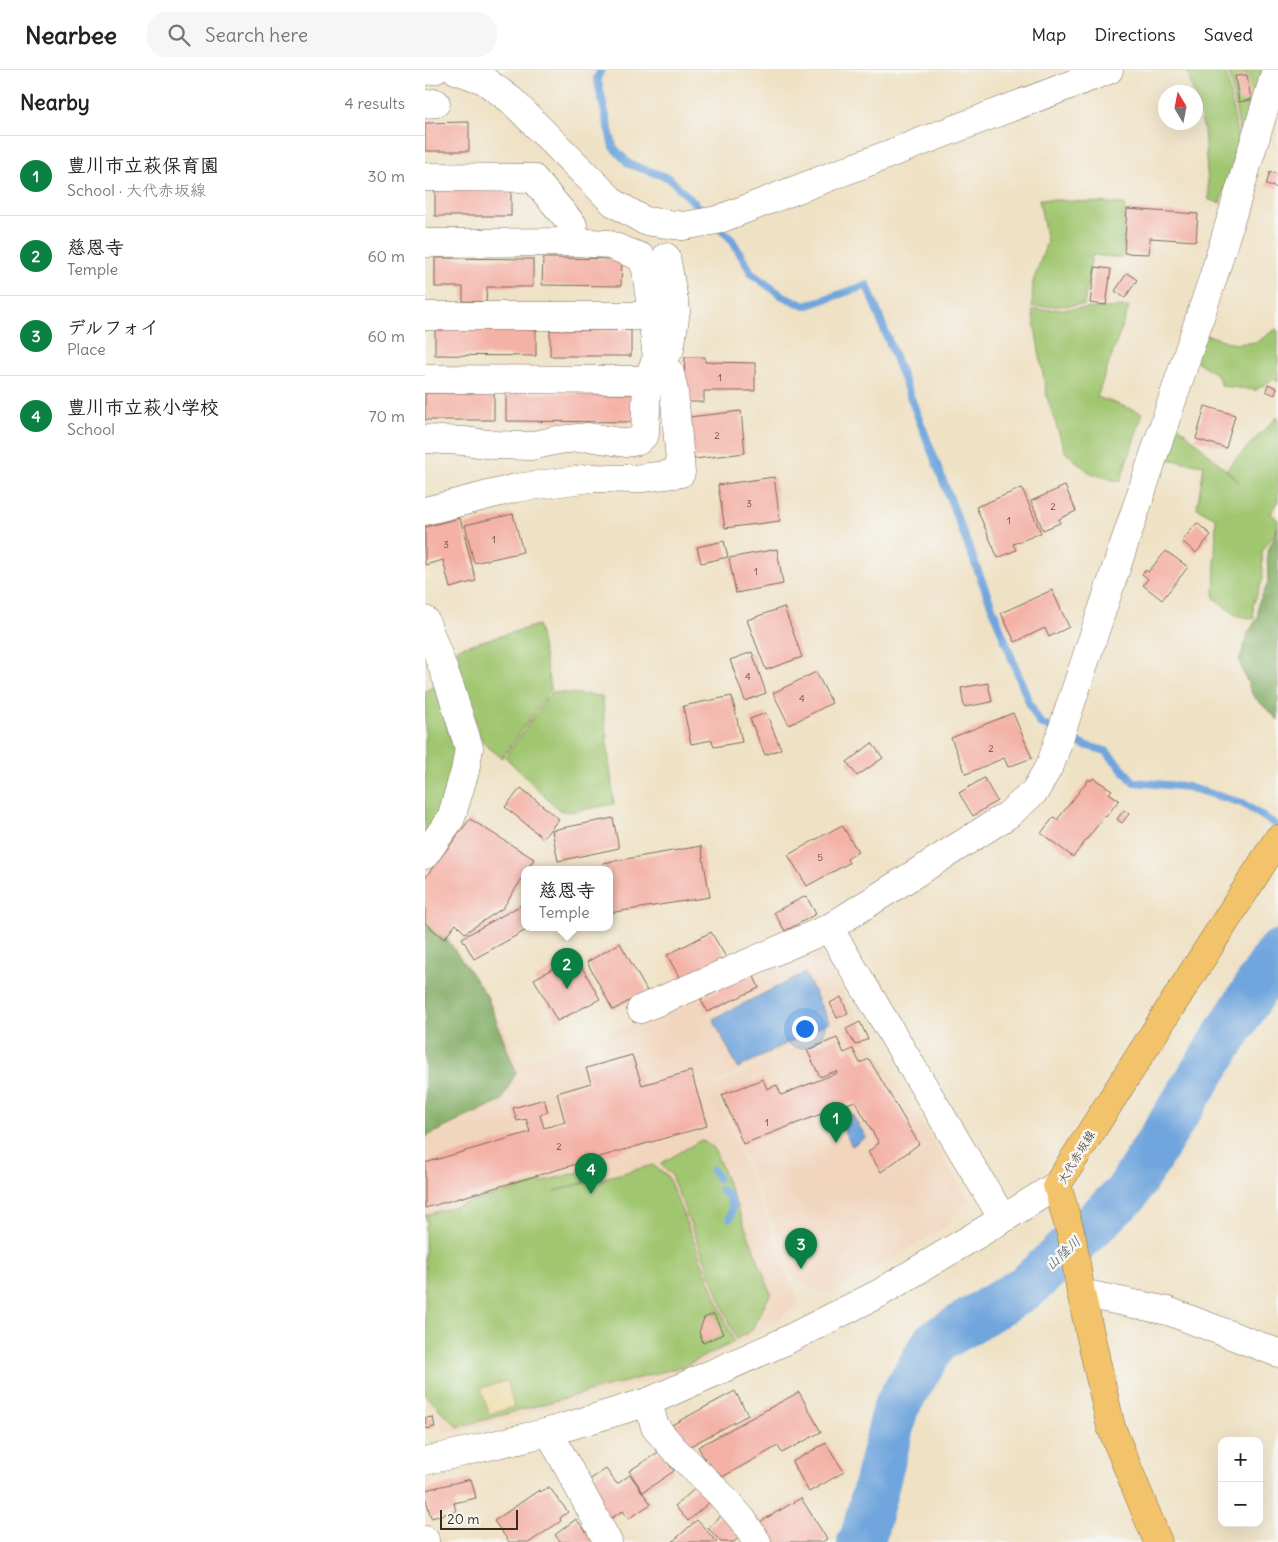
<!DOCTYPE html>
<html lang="en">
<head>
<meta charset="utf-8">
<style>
  body { margin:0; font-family:Delius,"Klee One",sans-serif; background:#f6f6f6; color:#222 }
  .controls { position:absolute; right:15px; bottom:15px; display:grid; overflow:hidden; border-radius:10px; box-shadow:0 5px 20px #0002 }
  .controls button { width:45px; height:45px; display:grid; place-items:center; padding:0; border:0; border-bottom:1px solid #e0e0e0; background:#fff; color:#222; font:25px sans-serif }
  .compass { position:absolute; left:733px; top:15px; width:45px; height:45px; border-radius:50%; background:#fff; box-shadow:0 5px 20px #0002; rotate:350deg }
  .scale { position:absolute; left:15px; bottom:12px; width:78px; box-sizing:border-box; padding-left:5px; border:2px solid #3b2a1e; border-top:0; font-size:14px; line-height:18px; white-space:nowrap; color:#3b2a1e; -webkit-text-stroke:4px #f6f6f2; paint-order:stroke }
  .you { position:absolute; left:379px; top:958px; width:18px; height:18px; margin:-12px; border:4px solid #fff; border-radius:50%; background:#1a73e8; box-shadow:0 0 0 8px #1a73e833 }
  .badge { display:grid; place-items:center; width:32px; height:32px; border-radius:50%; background:#0b8043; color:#fff; font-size:16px; font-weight:700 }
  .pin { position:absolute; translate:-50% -41px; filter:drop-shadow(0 1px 2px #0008) }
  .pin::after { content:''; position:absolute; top:26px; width:18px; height:15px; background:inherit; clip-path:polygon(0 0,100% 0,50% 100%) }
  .popup { position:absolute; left:96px; top:796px; width:92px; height:65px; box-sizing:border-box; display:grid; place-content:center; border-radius:10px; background:#fff; filter:drop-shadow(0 1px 4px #0005); font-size:16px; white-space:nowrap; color:#767676 }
  .popup b { font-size:19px; color:#222 }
  .popup::after { content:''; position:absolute; left:50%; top:100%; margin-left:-10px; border:10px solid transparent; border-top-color:#fff }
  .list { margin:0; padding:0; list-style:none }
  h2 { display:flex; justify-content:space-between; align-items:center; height:65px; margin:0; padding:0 20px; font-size:21px }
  h2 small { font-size:16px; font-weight:400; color:#767676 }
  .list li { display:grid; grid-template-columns:32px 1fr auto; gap:15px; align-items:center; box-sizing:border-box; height:80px; padding:0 20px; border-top:1px solid #e0e0e0 }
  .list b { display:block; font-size:19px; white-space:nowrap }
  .list p { margin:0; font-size:16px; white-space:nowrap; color:#767676 }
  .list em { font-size:16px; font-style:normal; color:#767676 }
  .icon { flex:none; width:28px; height:28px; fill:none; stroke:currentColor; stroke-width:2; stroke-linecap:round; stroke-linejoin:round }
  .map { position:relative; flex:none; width:853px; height:1472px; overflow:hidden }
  header { display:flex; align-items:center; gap:30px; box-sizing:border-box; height:70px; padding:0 25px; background:#fff; border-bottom:1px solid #e0e0e0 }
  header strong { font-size:24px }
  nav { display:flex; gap:28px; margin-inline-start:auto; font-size:18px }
  .search { width:350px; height:45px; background:#f6f6f6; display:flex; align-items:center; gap:12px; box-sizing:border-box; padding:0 18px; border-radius:20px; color:#767676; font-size:19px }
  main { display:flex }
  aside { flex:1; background:#fff }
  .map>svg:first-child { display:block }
  .built { fill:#f1d5bd }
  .green { fill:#a0c670; stroke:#6e7847 }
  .forest { fill:#80ab62; stroke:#5e6a40 }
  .sand { fill:#eeda9e; stroke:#94825e }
  .water { fill:#6fa5dd; stroke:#55687e }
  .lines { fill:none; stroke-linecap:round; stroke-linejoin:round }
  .stream { stroke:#6fa5dd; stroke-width:8 }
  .river { stroke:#6fa5dd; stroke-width:46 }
  .building { fill:#f4b1a6 }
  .minor-casing { stroke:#7a6a58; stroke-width:29 }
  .major-casing { stroke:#7a6a58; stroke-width:29 }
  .minor { stroke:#fff; stroke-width:28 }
  .major { stroke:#f2c36a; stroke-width:28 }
  .labels { text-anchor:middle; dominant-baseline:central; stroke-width:5; stroke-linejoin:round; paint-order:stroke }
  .number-label { font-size:10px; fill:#694c40 }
  .street-label { font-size:12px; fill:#3b2a1e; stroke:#f6f6f2 }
  .water-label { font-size:14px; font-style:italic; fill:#4d5561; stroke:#f6f6f2 }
</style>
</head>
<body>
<header>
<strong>Nearbee</strong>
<div class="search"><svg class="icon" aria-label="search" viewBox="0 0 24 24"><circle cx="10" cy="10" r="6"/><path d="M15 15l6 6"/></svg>Search here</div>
<nav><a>Map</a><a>Directions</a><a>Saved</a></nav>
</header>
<main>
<aside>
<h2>Nearby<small>4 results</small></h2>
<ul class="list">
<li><span class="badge">1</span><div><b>豊川市立萩保育園</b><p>School · 大代赤坂線</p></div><em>30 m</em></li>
<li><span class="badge">2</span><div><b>慈恩寺</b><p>Temple</p></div><em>60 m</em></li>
<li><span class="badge">3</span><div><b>デルフォイ</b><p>Place</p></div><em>60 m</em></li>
<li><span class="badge">4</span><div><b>豊川市立萩小学校</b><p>School</p></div><em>70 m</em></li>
</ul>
</aside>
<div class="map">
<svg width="853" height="1472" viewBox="0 0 853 1472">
  <rect width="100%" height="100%" fill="#f6f6f2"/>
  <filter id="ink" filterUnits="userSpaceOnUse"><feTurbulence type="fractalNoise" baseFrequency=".02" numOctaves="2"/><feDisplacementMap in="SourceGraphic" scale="10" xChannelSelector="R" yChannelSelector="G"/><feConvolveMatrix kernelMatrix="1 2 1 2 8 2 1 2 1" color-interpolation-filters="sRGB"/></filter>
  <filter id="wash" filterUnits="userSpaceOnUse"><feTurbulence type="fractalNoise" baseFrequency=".0096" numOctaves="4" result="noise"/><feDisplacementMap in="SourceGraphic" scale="20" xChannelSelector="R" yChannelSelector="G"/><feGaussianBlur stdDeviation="1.12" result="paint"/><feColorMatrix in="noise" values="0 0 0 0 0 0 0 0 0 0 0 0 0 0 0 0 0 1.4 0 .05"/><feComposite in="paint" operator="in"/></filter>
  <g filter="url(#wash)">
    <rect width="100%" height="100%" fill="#efe1c4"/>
    <g class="built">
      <path d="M0,832L60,921L96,992L213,952L377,876L395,883L430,944L289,1014L374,1234L332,1264L258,1302L18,1366L11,1335L0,1337Z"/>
      <path d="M430,946L544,1130L520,1157L405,1225L370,1210L291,1016Z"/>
    </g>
    <g class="green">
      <path d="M762,0H801L814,76L795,133L784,130L779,60L771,30L770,22H768Z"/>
      <path d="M804,0H836L839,4L816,70Z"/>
      <path d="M614,129L700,134L697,188L667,185L659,235L607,237L608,212L622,172Z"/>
      <path d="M704,237L672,327L718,343L695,412L665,403L640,382L622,327L607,240Z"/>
      <path d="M851,259L853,261V312L848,309L831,320L797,316L792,305L767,288L776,263L810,274L832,272Z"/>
      <path d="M853,346V433L846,443L853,450V457L837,482L838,509L828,535L829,549L810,545L789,528L791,448L772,438L779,395L734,388L746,349L814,412L801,399Z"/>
      <path d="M113,555L126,620L77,688L58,673L31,598L33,578Z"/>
      <path d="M9,616L30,680L20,737L0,764V621Z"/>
      <path d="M127,622L177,626L189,734L146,742L134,740L80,687Z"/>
      <path d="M276,1070L289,1078L346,1223L326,1261L311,1269L246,1105L235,1094Z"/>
      <path d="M228,1095L243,1107L309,1272L259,1296L33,1357L0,1325V1156L3,1155L0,1145L157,1101L160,1112L130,1121Z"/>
    </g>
    <g class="forest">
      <path d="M853,457V650L828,626L814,592L823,563L833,547V534L843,513L842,483Z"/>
      <path d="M0,838L62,926L91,1002L77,1030L0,1067Z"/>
    </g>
    <path class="sand" d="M82,1311L89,1337L64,1344L56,1318Z"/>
    <g class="water">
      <path d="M380,903L404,952L313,998L288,949Z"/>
      <path d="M426,1043L441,1067L427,1076L413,1050Z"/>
    </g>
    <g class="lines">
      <g class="stream">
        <path d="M176,0L172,8L188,77L204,94L244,108L283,146"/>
        <path d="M293,156L307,170L327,204L356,225L380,236L442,215L605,635L615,653L631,661"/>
        <path d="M641,666L659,675L681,681L709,712L763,717L817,733L853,756"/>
        <path d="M288,1100L293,1108"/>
        <path d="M296,1120C307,1126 309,1137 305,1148"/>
      </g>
      <path class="river" d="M435,1472L438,1468L471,1337L510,1272L603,1216L701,1124L853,883"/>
    </g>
    <g id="blocks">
      <g class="building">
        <path d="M822,5L826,30L814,32L810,6Z"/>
        <path d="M44,52V81H0V53Z"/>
        <path d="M845,102L853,104V118L841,115Z"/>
        <rect x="10" y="119" width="76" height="27"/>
        <path d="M702,139L773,144L771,171L725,168L724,184L699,183Z"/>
        <path d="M10,188L108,189V217H62L61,232L38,231V217H10Z"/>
        <path d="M118,188L197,189L196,216L117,215Z"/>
        <path d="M670,197L686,199L681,235L665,233Z"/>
        <path d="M702,203L712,210L700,228L690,221Z"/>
        <path d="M10,258L111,259V286L10,285Z"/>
        <rect x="125" y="260" width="81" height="26"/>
        <path d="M260,287H280V292L330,293V321H279V332H258Z"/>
        <path d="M843,314L852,318L850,325L841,321Z"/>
        <rect x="0" y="323" width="69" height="27"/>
        <path d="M81,323L210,324V352L81,351Z"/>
        <path d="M780,336L810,345L801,378L771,369Z"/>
        <path d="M316,341L320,383L269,389L264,347Z"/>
        <path d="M349,407L355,451L300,458L293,415Z"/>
        <path d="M640,416L651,441L634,449L635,453L618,460L606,431Z"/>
        <path d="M597,418L616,463L588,474L591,480L573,488L551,437Z"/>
        <path d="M88,444L98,482L49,493L40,455Z"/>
        <path d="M35,448L51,511L25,518L18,490L0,495V457Z"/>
        <path d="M772,453L786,465L771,483L757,471Z"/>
        <path d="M299,471L303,487L276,493L272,477Z"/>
        <path d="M352,479L358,514L311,523L304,488Z"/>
        <path d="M741,481L763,497L737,530L718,515L723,509L717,504L721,500L723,502Z"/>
        <path d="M627,520L644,557L624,567L620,558L590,572L576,543Z"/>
        <path d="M359,537L377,587L341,600L322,550Z"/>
        <path d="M327,582L341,623L320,631L305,590Z"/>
        <path d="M391,602L407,633L364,655L348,623Z"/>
        <path d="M563,613L567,632L539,637L536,618Z"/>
        <path d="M307,626L317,672L289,677L287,670L266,674L258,636Z"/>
        <path d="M341,643L356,679L340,685L325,649Z"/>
        <path d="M588,643L607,688L583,697L579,688L541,704L526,668Z"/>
        <path d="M447,673L458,688L432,706L422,692Z"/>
        <path d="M559,708L572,731L548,746L534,723Z"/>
        <path d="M668,708L687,720L684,723L694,730L681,747L680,746L648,787L616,763L629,747L632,750L664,709L666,711Z"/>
        <path d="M96,718L134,749L118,768L80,737Z"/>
        <path d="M699,740L704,744L697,753L692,749Z"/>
        <path d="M188,748L194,778L133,791L127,760Z"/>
        <path d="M45,749L109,789L102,800H100V804L78,838L40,863L31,854L19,869L0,853V808Z"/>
        <path d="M417,755L433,782L422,789L424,793L382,816L363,785Z"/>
        <path d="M276,776L285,827L184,843V800H179L178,793Z"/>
        <path d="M381,826L391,844L360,861L349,842Z"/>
        <path d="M100,833V858H105L49,889L37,868Z"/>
        <path d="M286,862L301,887L278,899L258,914L242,885Z"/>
        <path d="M195,873L222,921L188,940L162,892Z"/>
        <path d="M154,892L175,929L132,951L109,909L138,893L141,898Z"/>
        <path d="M328,904L334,918L282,942L276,929Z"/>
        <path d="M416,927L423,943L412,948L405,933Z"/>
        <path d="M435,952L443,969L430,975L421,959Z"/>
        <path d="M412,968L419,983L428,979L435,993L444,989L494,1074L456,1102L443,1082L454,1073L430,1031L318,1074L297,1025L338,1009L342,1019L352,1015L356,1025L412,1003L411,1001L395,1007L382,980Z"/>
        <path d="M207,985L217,1015L266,1001L282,1056L164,1090L167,1102L159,1104L155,1093L0,1138V1093L105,1062L101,1049L92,1051L88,1038L119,1029L123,1042L115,1045L119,1058L140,1052L132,1023L166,1013L161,998Z"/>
        <path d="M289,1244L298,1264L278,1273L274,1262L279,1248Z"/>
        <path d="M310,1321L323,1345L256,1381L243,1357Z"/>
        <path d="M374,1322L396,1362L357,1383L353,1376L292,1410L273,1377Z"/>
        <path d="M8,1347L10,1357L1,1359L0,1348Z"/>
        <path d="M401,1373L419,1402L384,1422L367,1392Z"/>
        <path d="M235,1381L249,1401L218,1422L204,1401Z"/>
        <path d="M181,1399L192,1414L205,1405L226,1434L203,1449L198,1441L185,1449L161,1412Z"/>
        <path d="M46,1409L51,1428L29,1433L31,1441L6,1448L1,1429L0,1430V1420Z"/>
        <path d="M274,1415L287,1430L263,1451L250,1436Z"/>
        <path d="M124,1417L143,1442L135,1448L136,1451L105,1472H84L69,1451L114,1420L115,1422Z"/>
        <path d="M376,1428L402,1469L397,1472H335L326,1457Z"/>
        <path d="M298,1444L318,1464L309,1472H296L283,1458Z"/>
        <path d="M151,1449L167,1470L165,1472H136L130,1465Z"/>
        <path d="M272,1450L292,1472H247Z"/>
      </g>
    </g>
  </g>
  <g filter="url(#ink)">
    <use href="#blocks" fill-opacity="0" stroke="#7a6a58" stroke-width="1"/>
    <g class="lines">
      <g class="minor-casing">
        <g id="minor">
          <path d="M31,0L59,10L86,30L189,133L220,151L258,156L292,150L684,0"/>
          <path d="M0,1L9,0"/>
          <path d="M0,34L11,33"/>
          <path d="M0,107L108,108L148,155L150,172"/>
          <path d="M0,173L150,172L182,174L216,187L221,199L232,288L222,310L220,364L213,371L201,373L163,367L133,370L106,376L70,375L39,371L0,369"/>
          <path d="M0,246H226"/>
          <path d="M0,309L222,310"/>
          <path d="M0,441L91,418L166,408L209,409L256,403L249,321L245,303L232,288L245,279L251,241L241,187"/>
          <path d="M0,550L25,617L44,678L40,701L26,748L0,785"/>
          <path d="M216,939L404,858"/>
          <path d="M632,1115L578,1149L404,858L583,745L610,721L626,693L788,208L851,0"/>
          <path d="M656,1223L743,1241L853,1283"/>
          <path d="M223,1332L230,1357L249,1379L295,1424L317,1449L332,1472"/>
          <path d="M124,1362L183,1472"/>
          <path d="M0,1391L124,1362L223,1332L358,1272L453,1224L578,1149"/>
          <path d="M0,1470V1471"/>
        </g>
      </g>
      <g class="major-casing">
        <path id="major" d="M733,1472L686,1357L656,1223L647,1168L632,1115L853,769"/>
      </g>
      <use href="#minor" class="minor"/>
      <use href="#major" class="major"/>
    </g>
  </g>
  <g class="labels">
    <g class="number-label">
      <text x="295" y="307">1</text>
      <text x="292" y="365">2</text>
      <text x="324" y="433">3</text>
      <text x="628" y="436">2</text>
      <text x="584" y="450">1</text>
      <text x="69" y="469">1</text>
      <text x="21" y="474">3</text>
      <text x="331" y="501">1</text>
      <text x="323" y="606">4</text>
      <text x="377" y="628">4</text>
      <text x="566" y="678">2</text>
      <text x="395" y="787">5</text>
      <text x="342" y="1052">1</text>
      <text x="134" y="1076">2</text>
    </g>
    <g class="street-label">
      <text transform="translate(651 1087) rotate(-59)">大代赤坂線</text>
    </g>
    <g class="water-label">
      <text transform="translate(638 1183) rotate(-43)">山陰川</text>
    </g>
  </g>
</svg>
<div class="controls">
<button>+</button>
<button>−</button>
</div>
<svg class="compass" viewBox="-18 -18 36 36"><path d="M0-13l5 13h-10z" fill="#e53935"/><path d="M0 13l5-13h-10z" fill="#767676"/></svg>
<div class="scale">20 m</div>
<div class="you"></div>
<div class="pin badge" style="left:411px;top:1073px">1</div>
<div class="pin badge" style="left:142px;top:919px">2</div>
<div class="popup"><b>慈恩寺</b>Temple</div>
<div class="pin badge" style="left:376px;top:1199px">3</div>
<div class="pin badge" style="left:166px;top:1124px">4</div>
</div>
</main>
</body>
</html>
